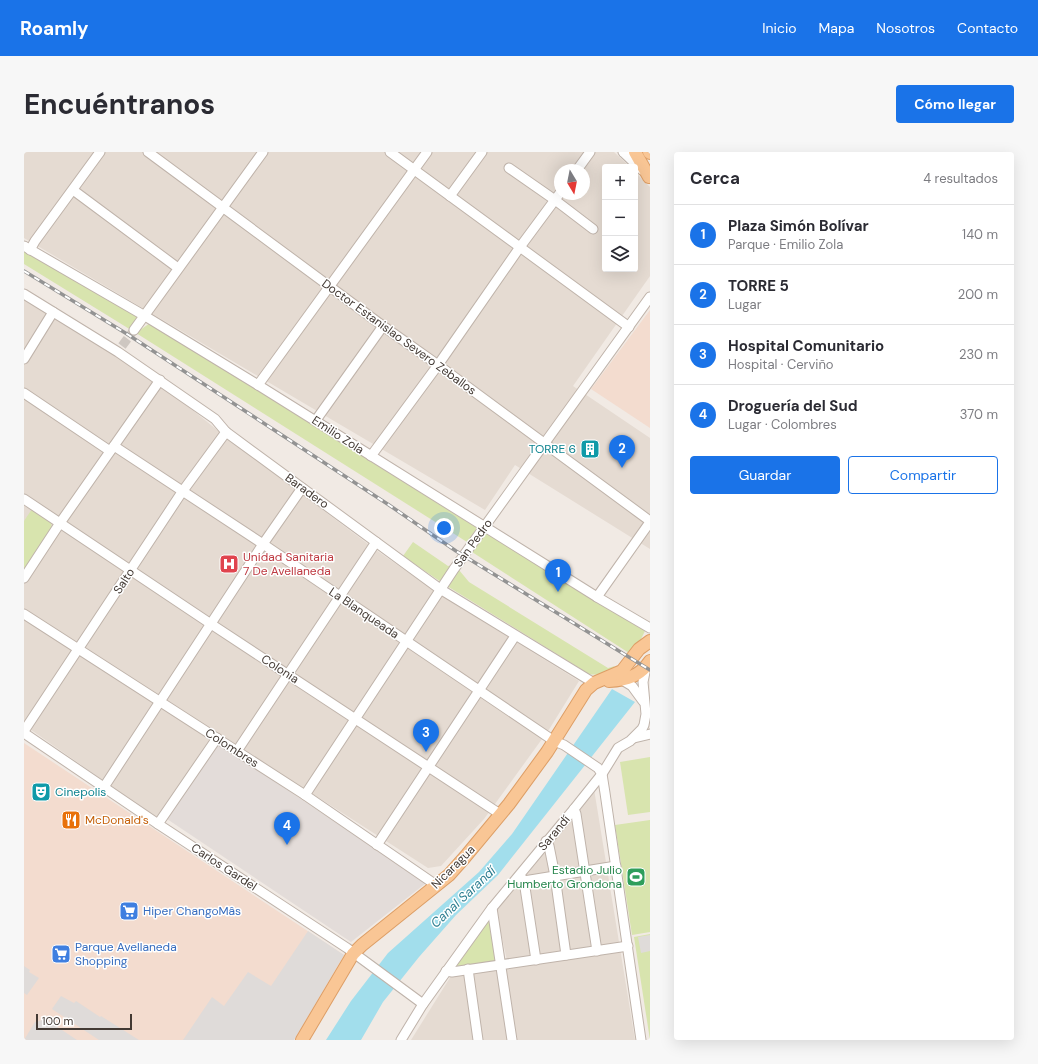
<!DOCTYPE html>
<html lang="es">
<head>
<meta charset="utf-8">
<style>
  body { margin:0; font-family:"DM Sans",sans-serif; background:#f7f7f7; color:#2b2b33 }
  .controls { position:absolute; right:12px; top:12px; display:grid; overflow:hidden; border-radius:4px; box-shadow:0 4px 16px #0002 }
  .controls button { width:36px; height:36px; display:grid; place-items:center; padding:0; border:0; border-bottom:1px solid #e1e1e2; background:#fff; color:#2b2b33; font:20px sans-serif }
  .compass { position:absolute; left:530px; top:12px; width:36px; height:36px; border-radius:50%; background:#fff; box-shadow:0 4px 16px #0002; rotate:170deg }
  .scale { position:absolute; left:12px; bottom:10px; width:96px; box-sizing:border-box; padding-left:4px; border:2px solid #433a34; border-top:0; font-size:11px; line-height:14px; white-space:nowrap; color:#433a34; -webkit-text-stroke:3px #fff; paint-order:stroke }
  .you { position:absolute; left:420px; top:376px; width:14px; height:14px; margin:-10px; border:3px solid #fff; border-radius:50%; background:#1a73e8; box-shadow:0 0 0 6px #1a73e833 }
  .badge { display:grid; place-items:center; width:26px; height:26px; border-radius:50%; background:#1a73e8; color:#fff; font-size:13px; font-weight:700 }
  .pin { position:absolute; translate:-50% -33px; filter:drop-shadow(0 1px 2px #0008) }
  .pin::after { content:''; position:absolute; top:21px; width:14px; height:12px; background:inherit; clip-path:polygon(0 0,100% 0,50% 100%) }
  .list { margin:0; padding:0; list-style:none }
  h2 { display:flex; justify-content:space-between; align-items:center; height:52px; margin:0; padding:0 16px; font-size:17px }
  h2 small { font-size:13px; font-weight:400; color:#7c7c81 }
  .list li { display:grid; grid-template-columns:26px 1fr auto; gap:12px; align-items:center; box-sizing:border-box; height:60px; padding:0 16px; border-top:1px solid #e1e1e2 }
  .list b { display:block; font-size:15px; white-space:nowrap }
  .list p { margin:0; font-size:13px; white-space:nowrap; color:#7c7c81 }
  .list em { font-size:13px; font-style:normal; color:#7c7c81 }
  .actions { display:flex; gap:8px; padding:12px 16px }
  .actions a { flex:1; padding:9px 0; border:1px solid #1a73e8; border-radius:4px; text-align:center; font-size:14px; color:#1a73e8 }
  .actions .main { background:#1a73e8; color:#fff }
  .icon { flex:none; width:22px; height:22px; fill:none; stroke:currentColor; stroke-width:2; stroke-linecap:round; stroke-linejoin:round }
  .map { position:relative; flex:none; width:626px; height:888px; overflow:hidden; border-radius:4px }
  header { display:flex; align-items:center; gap:24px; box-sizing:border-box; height:56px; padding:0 20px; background:#1a73e8; color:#fff }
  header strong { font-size:19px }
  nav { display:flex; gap:22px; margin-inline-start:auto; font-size:14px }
  .intro { display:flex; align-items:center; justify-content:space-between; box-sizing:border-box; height:96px; padding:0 24px }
  h1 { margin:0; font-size:28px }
  .button { padding:10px 18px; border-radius:4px; background:#1a73e8; color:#fff; font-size:14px; font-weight:700 }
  main { display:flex; gap:24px; padding:0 24px }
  aside { flex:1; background:#fff; border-radius:4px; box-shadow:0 4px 16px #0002 }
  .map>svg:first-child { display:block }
  .residential { fill:#e5dbd2; fill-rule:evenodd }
  .commercial { fill:#f3dccf }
  .industrial { fill:#e3dcd9 }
  .green { fill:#d8e4ae }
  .parking { fill:#dfdbd9 }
  .water { fill:#a2deec }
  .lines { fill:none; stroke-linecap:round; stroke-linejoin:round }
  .minor-tunnel { stroke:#cec7c1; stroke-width:9; stroke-dasharray:9 4.5; stroke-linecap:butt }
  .minor-casing { stroke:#bfb3aa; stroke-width:11 }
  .major-casing { stroke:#dd9e66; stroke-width:14 }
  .minor { stroke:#fff; stroke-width:9 }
  .major { stroke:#f9c695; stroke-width:12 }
  .rail-casing { stroke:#939393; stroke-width:3.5 }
  .rail { stroke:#fff; stroke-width:2; stroke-dasharray:6; stroke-linecap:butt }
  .labels { text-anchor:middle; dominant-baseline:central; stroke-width:3; stroke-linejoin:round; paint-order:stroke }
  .street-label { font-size:12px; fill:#433a34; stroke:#fff }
  .culture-label { font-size:12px; fill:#0d838f; stroke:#fff; text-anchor:end }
  .health-label { font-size:12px; fill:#be3a42; stroke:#fff; text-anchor:start }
  .food-label { font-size:12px; fill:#c56008; stroke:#fff; text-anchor:start }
  .leisure-label { font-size:12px; fill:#27864d; stroke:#fff; text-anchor:end }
  .shop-label { font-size:12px; fill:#366cbe; stroke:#fff; text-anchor:start }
  .water-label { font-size:13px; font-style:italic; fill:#2e7f91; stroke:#fff }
</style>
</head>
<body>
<header>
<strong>Roamly</strong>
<nav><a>Inicio</a><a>Mapa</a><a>Nosotros</a><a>Contacto</a></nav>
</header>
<div class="intro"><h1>Encuéntranos</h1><a class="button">Cómo llegar</a></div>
<main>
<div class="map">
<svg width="626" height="888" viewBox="0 0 626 888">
  <rect width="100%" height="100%" fill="#f1eae4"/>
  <g class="residential">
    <path d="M0,0H590L606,15H581V117H611V20L626,35V124L549,234L626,286V397L491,313L461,358L0,86ZM536,18H560V42H536Z"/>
    <path d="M0,145L139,234L203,286L352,398L421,446L555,529L526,576L460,667L417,714L404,716L191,579L133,666L0,573Z"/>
    <path d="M570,637L611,888H387L427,824L484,813L471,754Z"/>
  </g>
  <g class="commercial">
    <path d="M626,158V276L567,237Z"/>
    <path d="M0,591L320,803L270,888H0Z"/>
  </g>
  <path class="industrial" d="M195,592L402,731L327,790L143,667Z"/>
  <g class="green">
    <path d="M0,99L115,165L107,178L0,112Z"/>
    <path d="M126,171L453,376L443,390L112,181Z"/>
    <path d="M8,357L27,370L28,377L0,419V369Z"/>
    <path d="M462,381L621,479L614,493L605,501L448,400Z"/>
    <path d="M389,390L424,414L429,413L417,430L379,404Z"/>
    <path d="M435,418L445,430L584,516L591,514C584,521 574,524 565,522L423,434Z"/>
    <path d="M626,605V660L604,663L596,610Z"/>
    <path d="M626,668V780L608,783L591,673Z"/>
    <path d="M465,767L473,809L470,811L430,816Z"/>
    <path d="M626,782V888L610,785Z"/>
  </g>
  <g class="parking">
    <path d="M284,779L320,803L270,888H159L188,845L200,854L224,820L247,834Z"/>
    <path d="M626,783V799L617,801L614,785Z"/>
    <path d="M0,814L6,818L5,820L15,826L3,843L0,841Z"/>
    <path d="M37,844L50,851L52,849L76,865L77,864L115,888H75L28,857Z"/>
    <path d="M18,868H23L53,888H0L11,870Z"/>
  </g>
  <path class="water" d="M588,537L611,550L474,723L432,763L395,805L359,850L337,888H302L327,849L364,801L455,720L488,682Z"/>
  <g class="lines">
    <path class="minor-tunnel" d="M98,194L110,178"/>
    <g class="minor-casing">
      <g id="minor">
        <path d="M124,0L359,174L414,213L626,369"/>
        <path d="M366,0L605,175"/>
        <path d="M599,0L618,18"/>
        <path d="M485,16L531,48L569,77"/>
        <path d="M553,18L566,0"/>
        <path d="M49,38L154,116"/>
        <path d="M426,44L458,0"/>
        <path d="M0,94L121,164L234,233L573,445L626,476"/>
        <path d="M6,98L11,89L76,0"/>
        <path d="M0,142L94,200L191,267L202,280L416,437L570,531"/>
        <path d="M110,178L239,0"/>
        <path d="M0,207L29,160"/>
        <path d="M234,233L403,0"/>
        <path d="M0,241L86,299"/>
        <path d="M292,268L359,174"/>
        <path d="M90,294L239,392L530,589L540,593L574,616L578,622L581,641L617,888"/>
        <path d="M347,304L414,213L496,95L536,41"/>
        <path d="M0,347L187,472L476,662"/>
        <path d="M0,426L36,371L136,228"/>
        <path d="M573,445L626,370"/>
        <path d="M0,462L281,643L412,733"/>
        <path d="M598,528L608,534L619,549"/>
        <path d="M0,579L158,340L202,280"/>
        <path d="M0,581L134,672L323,796L399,852"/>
        <path d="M610,586L626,582"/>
        <path d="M213,599L352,390"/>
        <path d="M80,635L239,392L278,336"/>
        <path d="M281,643L430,417L626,145"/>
        <path d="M550,657L552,662L573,799"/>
        <path d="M134,672L193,586"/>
        <path d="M522,689L525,694L531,724L542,803"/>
        <path d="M353,693L491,484"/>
        <path d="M497,725L500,729L512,808"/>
        <path d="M500,729L592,714"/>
        <path d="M468,756L488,888"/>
        <path d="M444,817L454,888"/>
        <path d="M422,819L428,820L604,794"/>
        <path d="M377,888L399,852L468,756L550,657L578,622L594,596L606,589L618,577L620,573L622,562L619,530L622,515"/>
      </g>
    </g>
    <g class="major-casing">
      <g id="major">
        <path d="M611,0L625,25"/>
        <path d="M625,0L626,1"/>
        <path d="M585,529C603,528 616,524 626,509"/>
        <path d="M278,888L329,802L338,793L425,723L441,705L485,652L523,600L562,538L570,531L598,519L615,497L626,489"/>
      </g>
    </g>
    <use href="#minor" class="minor"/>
    <use href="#major" class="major"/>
    <g class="rail-casing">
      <path id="rail" d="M0,119L103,182L365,353L432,399L626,518"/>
    </g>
    <use href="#rail" class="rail"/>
  </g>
  <defs>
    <g id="building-square" transform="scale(1)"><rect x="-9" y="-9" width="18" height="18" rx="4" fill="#0f9aa8" stroke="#fff"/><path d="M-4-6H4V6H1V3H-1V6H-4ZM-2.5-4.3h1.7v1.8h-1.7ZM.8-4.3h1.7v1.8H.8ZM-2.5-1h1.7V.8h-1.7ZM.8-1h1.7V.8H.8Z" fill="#fff"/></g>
    <g id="hospital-square" transform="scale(1)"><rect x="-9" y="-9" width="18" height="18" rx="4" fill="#e0444e" stroke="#fff"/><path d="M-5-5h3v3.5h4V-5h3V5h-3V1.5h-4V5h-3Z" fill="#fff"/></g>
    <g id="theatre-square" transform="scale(1)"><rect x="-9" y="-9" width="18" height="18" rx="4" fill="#0f9aa8" stroke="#fff"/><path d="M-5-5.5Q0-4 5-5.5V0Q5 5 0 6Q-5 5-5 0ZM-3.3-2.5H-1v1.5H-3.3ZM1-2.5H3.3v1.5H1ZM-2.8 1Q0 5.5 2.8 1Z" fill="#fff"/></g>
    <g id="restaurant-square" transform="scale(1)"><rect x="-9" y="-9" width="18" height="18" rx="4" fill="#e8710a" stroke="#fff"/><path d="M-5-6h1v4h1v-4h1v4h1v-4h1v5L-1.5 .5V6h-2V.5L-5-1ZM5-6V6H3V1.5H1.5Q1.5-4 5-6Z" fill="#fff"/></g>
    <g id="stadium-square" transform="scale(1)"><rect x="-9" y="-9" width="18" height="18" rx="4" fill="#2e9e5b" stroke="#fff"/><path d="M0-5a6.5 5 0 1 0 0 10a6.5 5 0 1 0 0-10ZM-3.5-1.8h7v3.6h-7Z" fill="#fff"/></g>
    <g id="supermarket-square" transform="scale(1)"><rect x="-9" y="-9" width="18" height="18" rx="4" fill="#3f7fe0" stroke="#fff"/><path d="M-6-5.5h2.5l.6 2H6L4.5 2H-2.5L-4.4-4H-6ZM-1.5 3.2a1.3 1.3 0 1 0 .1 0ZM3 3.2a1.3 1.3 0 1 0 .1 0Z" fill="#fff"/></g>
  </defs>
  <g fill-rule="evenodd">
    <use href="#building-square" x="566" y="297"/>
    <use href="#hospital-square" x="205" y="412"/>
    <use href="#theatre-square" x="17" y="640"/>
    <use href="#restaurant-square" x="47" y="668"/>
    <use href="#stadium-square" x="612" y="725"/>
    <use href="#supermarket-square" x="105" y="759"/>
    <use href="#supermarket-square" x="37" y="802"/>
  </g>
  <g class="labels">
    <g class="street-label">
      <text transform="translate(375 185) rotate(36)">Doctor Estanislao Severo Zeballos</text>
      <text transform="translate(314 283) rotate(33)">Emilio Zola</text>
      <text transform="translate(283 339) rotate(36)">Baradero</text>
      <text transform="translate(449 391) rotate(-54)">San Pedro</text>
      <text transform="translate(100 429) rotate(-57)">Salto</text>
      <text transform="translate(340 461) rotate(34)">La Blanqueada</text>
      <text transform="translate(256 517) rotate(33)">Colonia</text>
      <text transform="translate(208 596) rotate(33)">Colombres</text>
      <text transform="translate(530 681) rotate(-50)">Sarandí</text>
      <text transform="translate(200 715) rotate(33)">Carlos Gardel</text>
      <text transform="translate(429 715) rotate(-45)">Nicaragua</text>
    </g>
    <g class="culture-label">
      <text x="552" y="297">TORRE 6</text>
      <text x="31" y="640" text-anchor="start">Cinepolis</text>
    </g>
    <g class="health-label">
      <text x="219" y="405">Unidad Sanitaria<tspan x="219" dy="14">7 De Avellaneda</tspan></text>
    </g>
    <g class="food-label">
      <text x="61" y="668">McDonald's</text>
    </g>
    <g class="leisure-label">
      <text x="598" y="718">Estadio Julio<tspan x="598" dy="14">Humberto Grondona</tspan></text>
    </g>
    <g class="shop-label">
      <text x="119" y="759">Hiper ChangoMâs</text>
      <text x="51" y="795">Parque Avellaneda<tspan x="51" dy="14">Shopping</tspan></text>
    </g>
    <g class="water-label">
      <text transform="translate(439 745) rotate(-43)">Canal Sarandí</text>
    </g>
  </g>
</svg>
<div class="controls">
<button>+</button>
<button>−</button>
<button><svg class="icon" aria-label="layers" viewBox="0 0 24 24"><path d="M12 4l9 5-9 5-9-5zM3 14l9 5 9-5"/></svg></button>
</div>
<svg class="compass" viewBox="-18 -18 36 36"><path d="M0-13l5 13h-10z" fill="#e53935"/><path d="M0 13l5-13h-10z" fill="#7c7c81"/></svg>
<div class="scale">100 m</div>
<div class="you"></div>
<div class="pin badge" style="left:534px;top:440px">1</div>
<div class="pin badge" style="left:598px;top:316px">2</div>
<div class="pin badge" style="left:402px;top:600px">3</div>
<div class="pin badge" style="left:263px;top:693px">4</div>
</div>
<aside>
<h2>Cerca<small>4 resultados</small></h2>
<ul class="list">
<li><span class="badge">1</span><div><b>Plaza Simón Bolívar</b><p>Parque · Emilio Zola</p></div><em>140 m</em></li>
<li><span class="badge">2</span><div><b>TORRE 5</b><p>Lugar</p></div><em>200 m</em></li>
<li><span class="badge">3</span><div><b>Hospital Comunitario</b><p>Hospital · Cerviño</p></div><em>230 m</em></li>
<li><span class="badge">4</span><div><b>Droguería del Sud</b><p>Lugar · Colombres</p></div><em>370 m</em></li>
</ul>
<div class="actions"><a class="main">Guardar</a><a>Compartir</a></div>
</aside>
</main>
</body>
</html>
